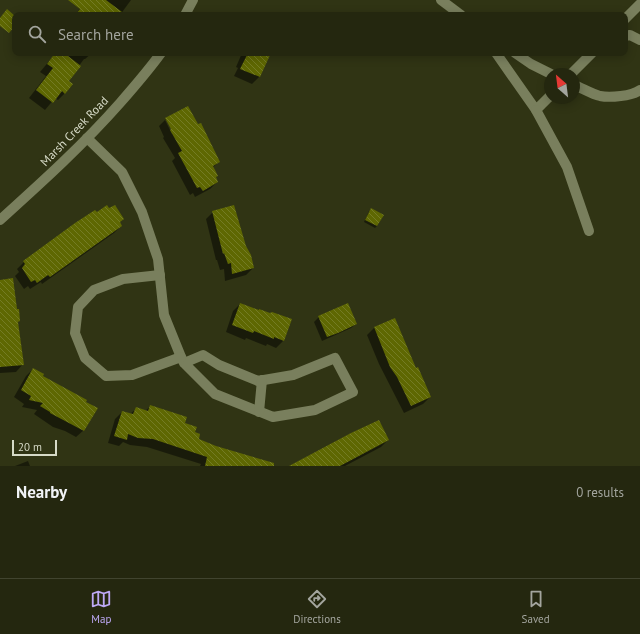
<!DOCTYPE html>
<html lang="en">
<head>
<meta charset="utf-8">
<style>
  body { margin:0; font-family:"PT Sans",sans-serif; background:#2c2f18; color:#f1f3f6 }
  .compass { position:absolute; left:544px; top:68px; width:36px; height:36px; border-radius:50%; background:#24270f; box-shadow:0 2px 10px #0003; rotate:332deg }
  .scale { position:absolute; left:12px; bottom:10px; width:45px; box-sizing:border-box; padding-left:4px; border:2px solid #d6dac7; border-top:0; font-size:11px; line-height:14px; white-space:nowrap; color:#d6dac7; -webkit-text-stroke:3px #303414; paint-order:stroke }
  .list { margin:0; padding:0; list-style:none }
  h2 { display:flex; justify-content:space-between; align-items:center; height:52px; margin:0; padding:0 16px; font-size:17px }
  h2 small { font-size:13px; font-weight:400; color:#a3a59e }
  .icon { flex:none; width:22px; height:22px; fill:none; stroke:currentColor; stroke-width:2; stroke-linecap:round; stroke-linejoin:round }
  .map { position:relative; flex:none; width:640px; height:466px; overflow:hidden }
  .search { position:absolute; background:#24270f; box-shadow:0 2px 10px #0003; left:12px; right:12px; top:12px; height:44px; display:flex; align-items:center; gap:10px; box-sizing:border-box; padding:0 14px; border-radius:8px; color:#a3a59e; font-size:15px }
  .sheet { height:112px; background:#24270f }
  nav { display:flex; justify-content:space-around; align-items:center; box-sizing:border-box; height:56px; border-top:1px solid #41442f; background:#24270f; font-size:11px; color:#a3a59e }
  nav a { display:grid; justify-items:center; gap:2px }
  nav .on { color:#bda9f5 }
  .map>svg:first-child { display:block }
  .shadow { fill:#0007; fill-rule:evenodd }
  .building { fill:url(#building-back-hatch) }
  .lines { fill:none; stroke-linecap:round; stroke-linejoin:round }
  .minor { stroke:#797f5d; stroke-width:10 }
  .labels { text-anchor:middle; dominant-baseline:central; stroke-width:3; stroke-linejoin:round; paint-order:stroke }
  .street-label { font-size:12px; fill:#d6dac7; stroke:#303414 }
</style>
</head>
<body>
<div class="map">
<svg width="640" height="466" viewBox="0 0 640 466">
  <defs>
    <pattern id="building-back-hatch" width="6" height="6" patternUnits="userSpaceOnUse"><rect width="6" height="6" fill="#5e6702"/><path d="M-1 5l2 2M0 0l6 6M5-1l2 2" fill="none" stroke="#747c25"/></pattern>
  </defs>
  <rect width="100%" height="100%" fill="#303414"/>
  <g class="shadow">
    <path d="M86,0H131L120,15H75Z"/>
    <path d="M56,53H58L62,56L65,53H92L85,59H84L67,82L65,93L58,100L55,98L45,110L29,98L46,76L40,72Z"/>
    <path d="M242,53H269L259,77L252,84L234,76L238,68L236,67Z"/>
    <path d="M188,107L198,126L200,125L219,162L213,167L217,176L215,178L217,182L210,189L195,197L193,193L190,195L172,161L175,158L163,138L164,137L159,126L166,119ZM165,120H167L174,133L172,134Z"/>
    <path d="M369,211L377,226L375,228L364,222Z"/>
    <path d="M213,212L245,246L253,268L246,275L225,281L224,269L220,270L217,260H216L206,219Z"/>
    <path d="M119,223L121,226L114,233L42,284L41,282L30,289L28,286L24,289L15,276L19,272L17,269L24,262Z"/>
    <path d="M0,281L19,321L17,323L23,364L16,372L0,373Z"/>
    <path d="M240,304L258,311L283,341L276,348L267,344L266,346L246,338L245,340L226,332L233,311Z"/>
    <path d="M319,317L356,324L351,328L322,341L314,322Z"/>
    <path d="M394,320L416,369L430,397L423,404L404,413L379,364L367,335L374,328Z"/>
    <path d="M33,369L42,376L84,430L76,437L65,431L53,427L34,414L37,410L22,407L24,404L14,397L26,376Z"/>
    <path d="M151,406L184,424L194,433L198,439L264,466H200L201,464L147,447L130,445L123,442L119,446L108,443L115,419L122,412L130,414L136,409L145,411Z"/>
    <path d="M388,440L381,447L345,466H296Z"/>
    <path d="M28,461L30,466H15Z"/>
  </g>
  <g class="building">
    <path d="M68,0H106L126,15H75L80,9Z"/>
    <path d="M7,9L15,16V26L9,33L0,26V18Z"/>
    <path d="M55,53H64L81,66L69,81L73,84L65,94L62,91L53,103L36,90L53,68L47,64Z"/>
    <path d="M248,53H271L260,77L240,69Z"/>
    <path d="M188,106L198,124L201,123L220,162L213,166L218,176L216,177L218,182L203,191L200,187L197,188L178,153L182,151L170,130L171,129L165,118Z"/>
    <path d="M107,205L109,208L115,205L124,219L120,222L122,226L50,277L48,275L37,283L35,280L31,282L22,268L25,264L23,261L75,223L95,210L97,212Z"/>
    <path d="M234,205L246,246L251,255L254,268L232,274L231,263L228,264L224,253L223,254L212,211Z"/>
    <path d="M371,208L384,215L377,226L365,220Z"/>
    <path d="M13,278L17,309H19L20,321L18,322L24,365L0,367V280Z"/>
    <path d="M240,303L259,310V309L270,313L272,312L292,319L284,341L274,337V339L254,331L253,333L232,325Z"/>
    <path d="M348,303L357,324L338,333L327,337L318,316Z"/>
    <path d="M395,318L416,368L418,367L431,397L411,406L397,377L390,367L374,327Z"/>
    <path d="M33,368L44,374L43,376L87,400L86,402L98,408L84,431L50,413V412L40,406L43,403L29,400L31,396L21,390Z"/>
    <path d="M150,405L187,417L185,423L197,427L195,432L200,434L199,439L216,446L274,463V466H205L207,457L153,439L138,438L128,434L127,440L114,436L122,411L133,414L136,407L148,411Z"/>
    <path d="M379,420L389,440L340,466H289L351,433Z"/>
  </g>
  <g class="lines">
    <g class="minor">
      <path d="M441,0L461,15"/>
      <path d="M185,15L193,0"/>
      <path d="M625,19L640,4"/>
      <path d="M625,36L630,35L640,40"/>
      <path d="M496,53L536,110L550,96"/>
      <path d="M515,53L531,64L551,74"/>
      <path d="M571,74L592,53"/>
      <path d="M574,85C582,88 592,94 600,96C610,98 632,96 640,90"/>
      <path d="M536,110L567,167L589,231"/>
      <path d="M87,138L122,172L142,212L158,259L164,315L181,357L184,363L215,394L273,417L315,410L353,392L335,358L293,375L258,381L219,365L203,355L184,363"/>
      <path d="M0,220C42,182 83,145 120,103C134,87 148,71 161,53"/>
      <path d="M160,275L123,279L94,290L78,307L75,333L85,358L106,376L132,375L181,357"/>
      <path d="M259,412L262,380"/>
    </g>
  </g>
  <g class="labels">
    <g class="street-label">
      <text transform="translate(74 131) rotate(-46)">Marsh Creek Road</text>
    </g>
  </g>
</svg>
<svg class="compass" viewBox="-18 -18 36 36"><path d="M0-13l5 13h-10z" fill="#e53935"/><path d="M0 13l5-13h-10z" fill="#a3a59e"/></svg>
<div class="scale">20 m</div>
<div class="search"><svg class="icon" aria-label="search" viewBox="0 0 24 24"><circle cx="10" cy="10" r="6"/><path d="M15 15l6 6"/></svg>Search here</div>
</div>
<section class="sheet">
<h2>Nearby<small>0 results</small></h2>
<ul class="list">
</ul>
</section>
<nav>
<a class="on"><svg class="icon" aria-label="map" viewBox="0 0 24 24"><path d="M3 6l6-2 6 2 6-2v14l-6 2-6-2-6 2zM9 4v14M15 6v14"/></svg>Map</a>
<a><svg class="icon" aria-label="directions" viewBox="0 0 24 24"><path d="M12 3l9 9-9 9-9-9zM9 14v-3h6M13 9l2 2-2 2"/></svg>Directions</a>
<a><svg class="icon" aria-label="saved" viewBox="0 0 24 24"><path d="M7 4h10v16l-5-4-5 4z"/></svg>Saved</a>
</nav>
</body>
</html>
